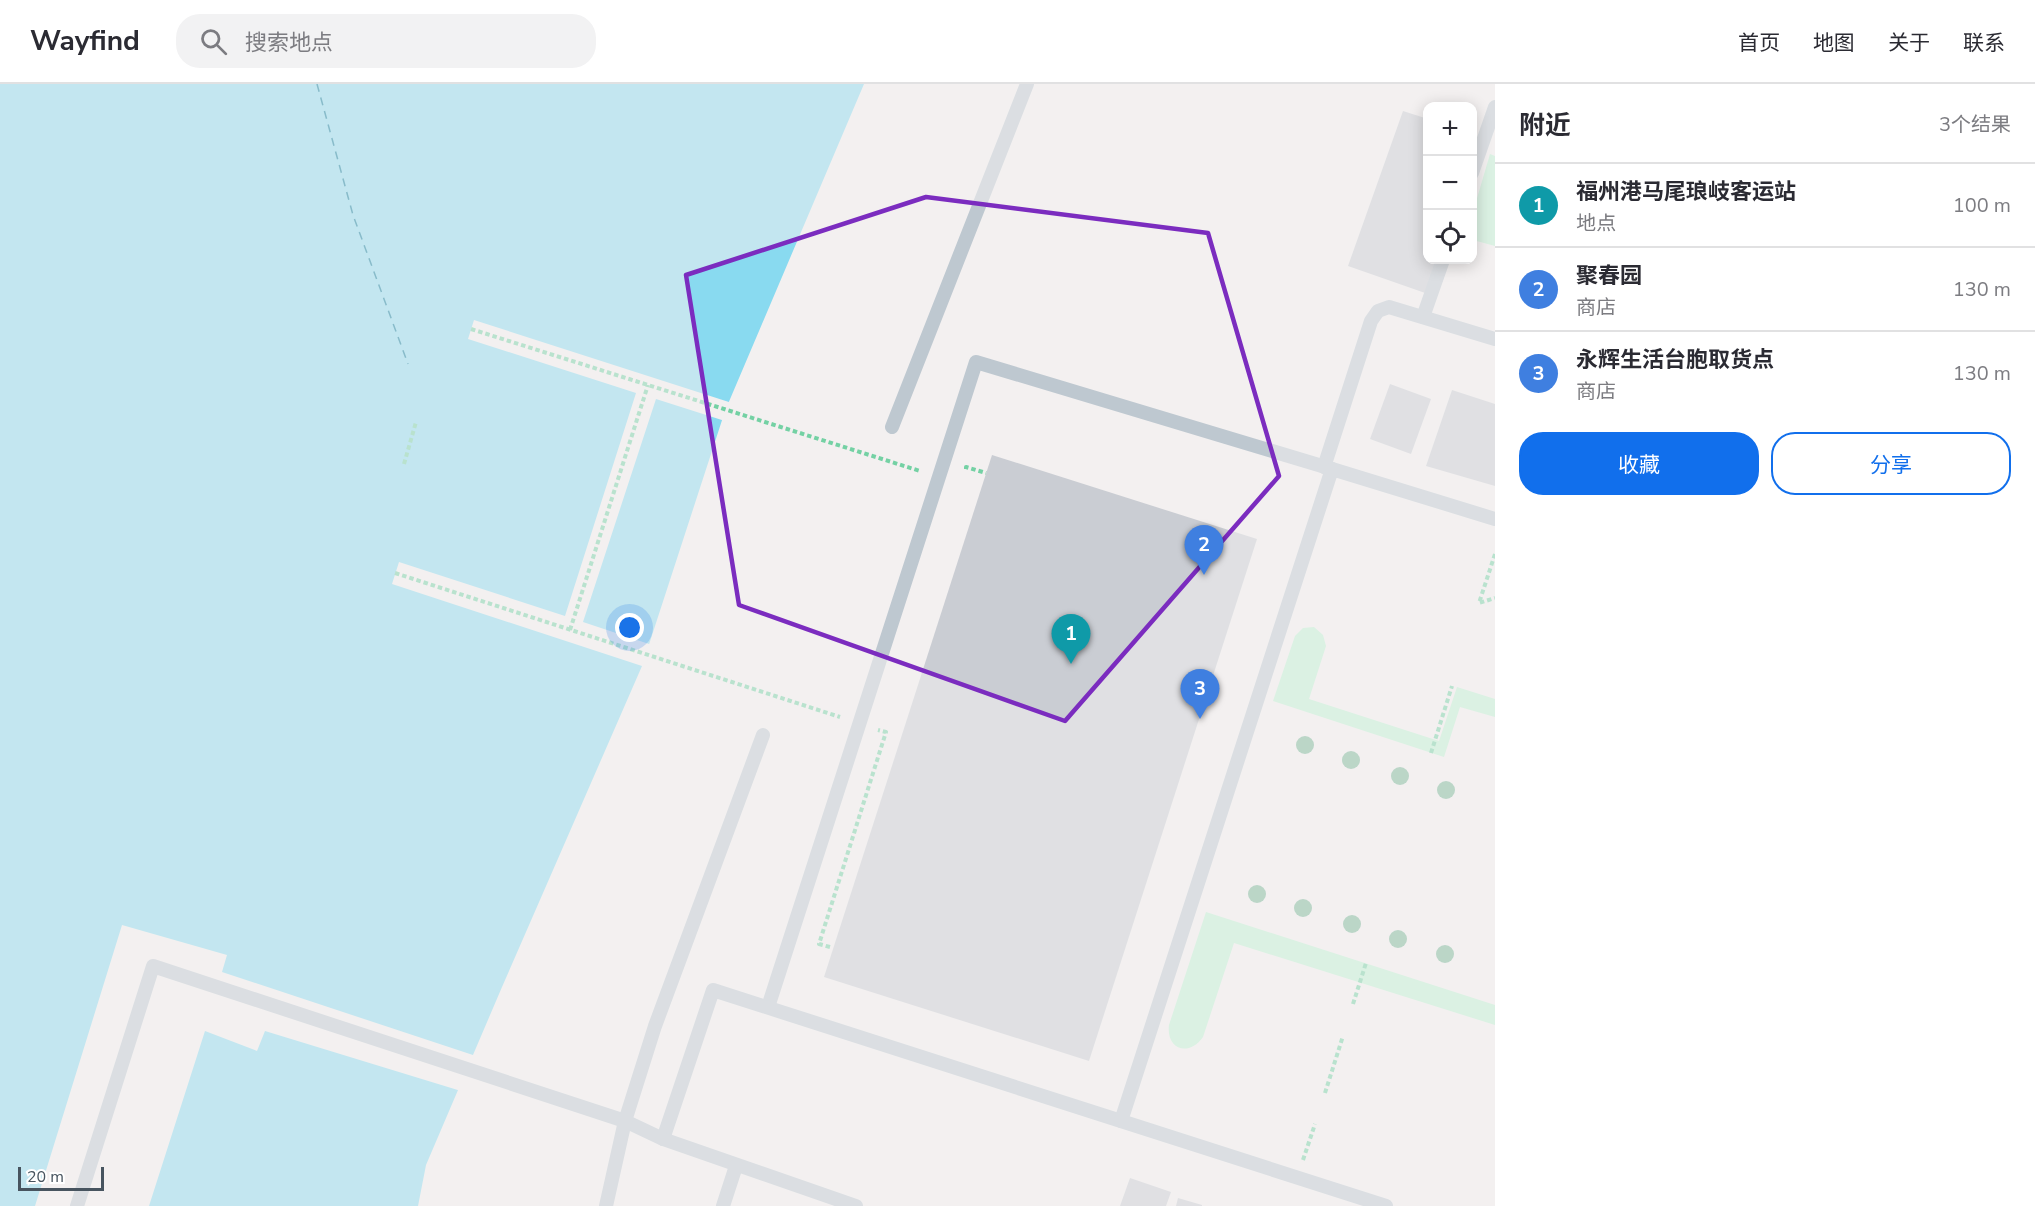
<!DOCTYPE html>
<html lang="zh">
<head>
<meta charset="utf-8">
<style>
  body { margin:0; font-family:"Nunito Sans","Noto Sans SC",sans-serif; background:#f2f2f3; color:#2b2b33 }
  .controls { position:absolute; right:18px; top:18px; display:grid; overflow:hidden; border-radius:12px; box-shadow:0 3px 15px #0003 }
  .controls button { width:54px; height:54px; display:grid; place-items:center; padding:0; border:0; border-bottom:2px solid #e1e1e2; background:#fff; color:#2b2b33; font:30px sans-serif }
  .scale { position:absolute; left:18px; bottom:15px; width:86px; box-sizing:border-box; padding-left:6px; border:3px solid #47545f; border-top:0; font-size:16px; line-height:21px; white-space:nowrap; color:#47545f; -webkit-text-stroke:4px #fff; paint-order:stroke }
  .you { position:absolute; left:630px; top:544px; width:21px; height:21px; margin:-15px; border:4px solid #fff; border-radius:50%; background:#1a73e8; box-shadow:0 0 0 9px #1a73e833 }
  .badge { display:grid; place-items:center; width:39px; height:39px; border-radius:50%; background:#116fec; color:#fff; font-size:20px; font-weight:700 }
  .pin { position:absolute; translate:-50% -50px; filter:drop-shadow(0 2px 3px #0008) }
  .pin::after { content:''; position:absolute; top:32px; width:21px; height:18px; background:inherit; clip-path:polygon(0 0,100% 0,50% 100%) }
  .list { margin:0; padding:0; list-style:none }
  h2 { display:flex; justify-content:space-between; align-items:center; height:78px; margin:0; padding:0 24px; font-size:26px }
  h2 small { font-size:20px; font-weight:400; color:#7c7c81 }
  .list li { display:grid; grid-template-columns:39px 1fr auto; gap:18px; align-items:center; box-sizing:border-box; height:84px; padding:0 24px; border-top:2px solid #e1e1e2 }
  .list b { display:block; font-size:22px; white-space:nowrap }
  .list p { margin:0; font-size:20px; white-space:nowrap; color:#7c7c81 }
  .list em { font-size:20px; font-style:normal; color:#7c7c81 }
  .actions { display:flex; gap:12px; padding:18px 24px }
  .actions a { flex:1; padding:14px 0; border:2px solid #116fec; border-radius:24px; text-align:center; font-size:21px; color:#116fec }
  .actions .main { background:#116fec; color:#fff }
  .icon { flex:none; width:33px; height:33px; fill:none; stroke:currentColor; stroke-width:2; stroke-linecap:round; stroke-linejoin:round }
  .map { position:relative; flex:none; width:1495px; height:1122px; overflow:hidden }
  header { display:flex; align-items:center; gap:36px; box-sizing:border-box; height:84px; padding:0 30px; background:#fff; border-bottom:2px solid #e1e1e2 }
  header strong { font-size:28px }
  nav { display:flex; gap:33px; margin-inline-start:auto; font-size:21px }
  .search { width:420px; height:54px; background:#f2f2f3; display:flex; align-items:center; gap:15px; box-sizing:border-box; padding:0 21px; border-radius:24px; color:#7c7c81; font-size:22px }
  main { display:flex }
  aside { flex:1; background:#fff }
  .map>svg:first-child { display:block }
  .green { fill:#bef2d2 }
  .water { fill:#89daf0 }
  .pier { fill:#f3f0f0 }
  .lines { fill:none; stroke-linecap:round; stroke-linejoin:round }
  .ferry { stroke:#087b9b; stroke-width:1.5; stroke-dasharray:8 6; stroke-linecap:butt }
  .building { fill:#cacdd3 }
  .path { stroke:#74d1a4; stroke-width:4; stroke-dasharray:4.5 3; stroke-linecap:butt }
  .lane { stroke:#bec8d0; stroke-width:14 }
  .tree { fill:#78b596 }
  .marked { fill:none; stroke:#7b2cbf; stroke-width:4.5; stroke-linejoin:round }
</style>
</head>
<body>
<header>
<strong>Wayfind</strong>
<div class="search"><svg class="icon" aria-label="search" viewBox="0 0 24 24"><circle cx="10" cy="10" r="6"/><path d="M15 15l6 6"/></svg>搜索地点</div>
<nav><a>首页</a><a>地图</a><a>关于</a><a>联系</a></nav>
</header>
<main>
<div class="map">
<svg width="1495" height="1122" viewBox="0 0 1495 1122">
  <rect width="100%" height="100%" fill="#f3f0f0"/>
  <g class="green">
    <path d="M1490,70L1495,72V162L1473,156V128Z"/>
    <path d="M1314,543L1323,551L1326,562L1309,615L1439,657L1457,603L1495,615V633L1460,623L1444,673L1273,617L1295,552L1303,544Z"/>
    <path d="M1206,828L1495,921V941L1234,859L1203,953C1189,973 1166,966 1169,941Z"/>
  </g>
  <path class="water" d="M0,0H864L725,327L642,582L502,903L426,1081L418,1122H0Z"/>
  <g class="pier">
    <path d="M474,236L732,319L725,337L656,315L583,538L652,561L645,583L392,500L399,478L565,532L636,309L468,255Z"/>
    <path d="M122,841L227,871L222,888L476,972L461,1007L265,947L257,967L205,947L149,1122H35Z"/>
  </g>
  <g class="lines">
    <path class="ferry" d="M317,0L353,131L408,280"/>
  </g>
  <g class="building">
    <path d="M1403,27L1428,35V176H1440L1428,210L1348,182Z"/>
    <path d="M1472,51L1483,55L1472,83Z"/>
    <path d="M1390,300L1431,315L1411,370L1370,355Z"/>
    <path d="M1452,306L1495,320V402L1426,382Z"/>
    <path d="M992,371L1257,455L1089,977L824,893Z"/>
    <path d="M1130,1094L1171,1108L1166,1122H1120Z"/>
    <path d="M1178,1114L1202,1121V1122H1176Z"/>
  </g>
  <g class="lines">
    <g class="path">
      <path d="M471,245L920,387"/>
      <path d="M404,380L416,338"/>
      <path d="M966,385V383L986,389"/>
      <path d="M1495,470L1479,519L1495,514"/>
      <path d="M395,489L840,633"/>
      <path d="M570,546L648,301"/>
      <path d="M1431,669L1452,602"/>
      <path d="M830,863L819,860L886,648L878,646"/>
      <path d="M1353,920L1366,879"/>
      <path d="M1325,1009L1343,952"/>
      <path d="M1303,1076L1315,1040"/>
    </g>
    <g class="lane">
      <path d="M1472,89L1495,23"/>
      <path d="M1423,233L1443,176"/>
      <path d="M892,343L1027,0"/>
      <path d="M1324,383L1371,237L1378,227L1389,223L1495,255"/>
      <path d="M768,923L976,278L1332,385"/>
      <path d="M663,1055L713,906L1121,1037"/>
      <path d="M77,1122L153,882L625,1037L663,1055L856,1122"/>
      <path d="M606,1122L625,1037L655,942L763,651"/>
      <path d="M723,1122L736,1082"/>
      <path d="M1386,1122L1121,1037L1332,385L1495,435"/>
    </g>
  </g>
  <g class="tree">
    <circle cx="1305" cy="661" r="9"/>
    <circle cx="1351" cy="676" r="9"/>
    <circle cx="1400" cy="692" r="9"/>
    <circle cx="1446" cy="706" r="9"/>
    <circle cx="1257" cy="810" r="9"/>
    <circle cx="1303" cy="824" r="9"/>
    <circle cx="1352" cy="840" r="9"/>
    <circle cx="1398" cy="855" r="9"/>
    <circle cx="1445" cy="870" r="9"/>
  </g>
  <path d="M0 0H1495V1122H0ZM926,113L1208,149L1279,392L1065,637L739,521L686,191Z" fill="#f3f0f0" fill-opacity=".55" fill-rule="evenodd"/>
  <path class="marked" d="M926,113L1208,149L1279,392L1065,637L739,521L686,191Z"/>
</svg>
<div class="controls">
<button>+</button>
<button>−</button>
<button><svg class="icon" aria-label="locate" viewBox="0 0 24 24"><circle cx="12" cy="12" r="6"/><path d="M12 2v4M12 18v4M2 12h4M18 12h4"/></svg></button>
</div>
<div class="scale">20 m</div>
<div class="you"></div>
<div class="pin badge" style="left:1071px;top:580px;background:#0f9aa8">1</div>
<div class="pin badge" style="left:1204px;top:491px;background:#3f7fe0">2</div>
<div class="pin badge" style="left:1200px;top:635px;background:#3f7fe0">3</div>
</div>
<aside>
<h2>附近<small>3个结果</small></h2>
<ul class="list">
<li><span class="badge" style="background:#0f9aa8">1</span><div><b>福州港马尾琅岐客运站</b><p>地点</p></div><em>100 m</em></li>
<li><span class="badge" style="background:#3f7fe0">2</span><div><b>聚春园</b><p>商店</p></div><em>130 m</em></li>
<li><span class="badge" style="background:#3f7fe0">3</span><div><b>永辉生活台胞取货点</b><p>商店</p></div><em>130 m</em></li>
</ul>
<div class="actions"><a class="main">收藏</a><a>分享</a></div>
</aside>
</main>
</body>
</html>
